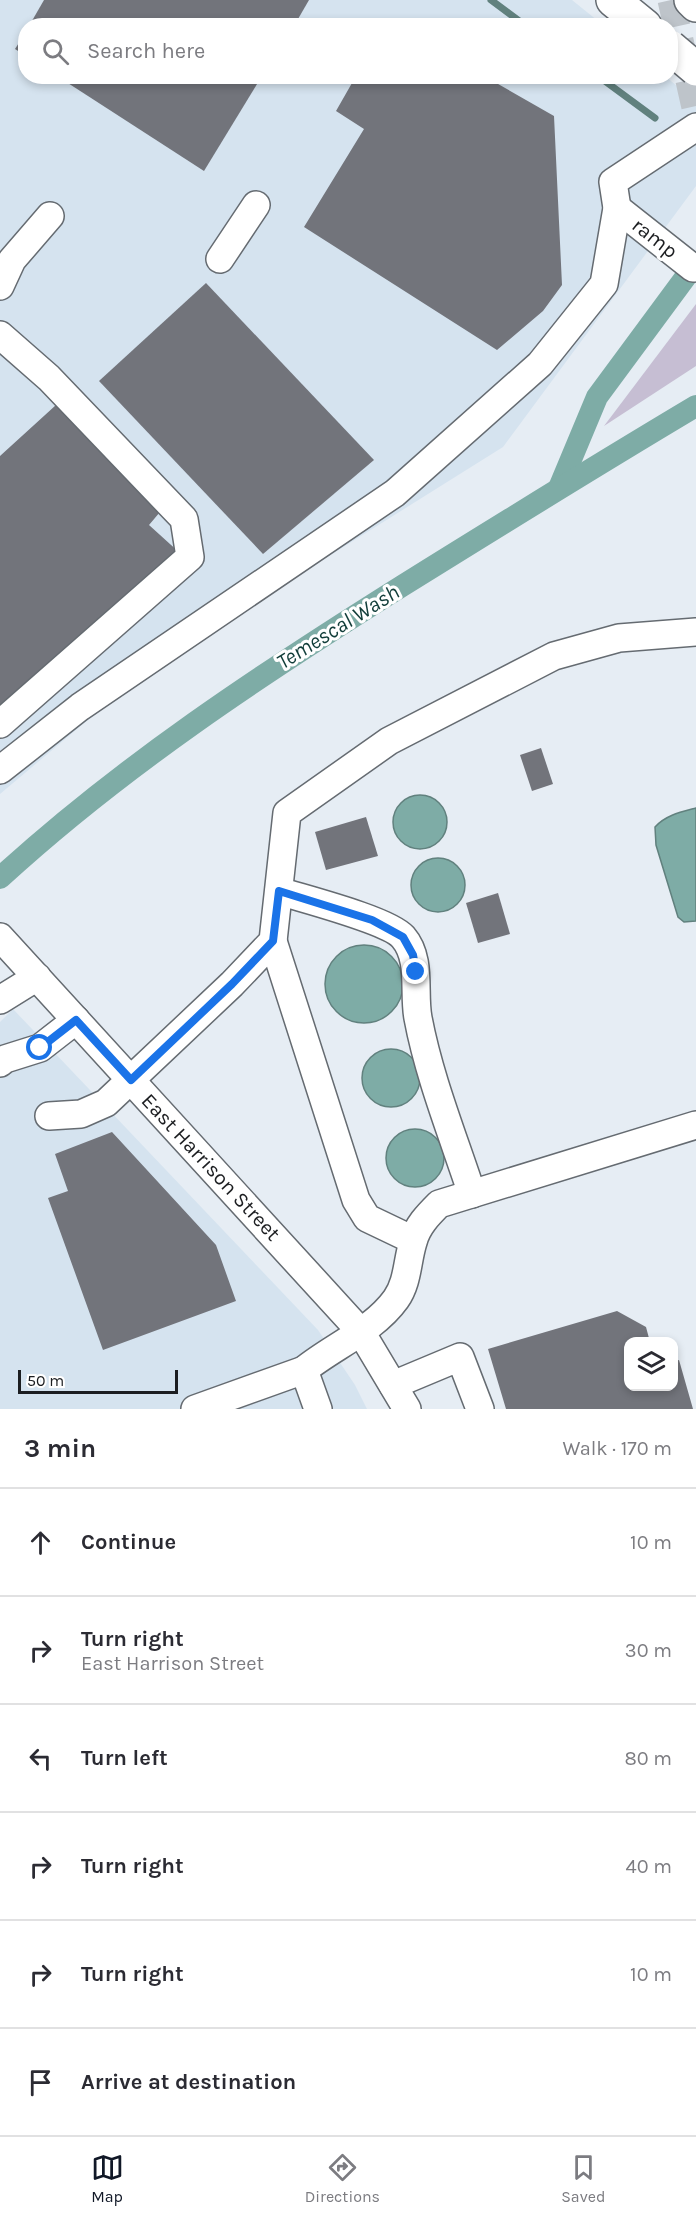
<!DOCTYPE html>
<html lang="en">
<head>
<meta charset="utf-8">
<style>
  body { margin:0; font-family:Karla,sans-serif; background:#f2f2f3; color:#2b2b33 }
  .controls { position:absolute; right:18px; bottom:18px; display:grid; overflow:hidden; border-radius:12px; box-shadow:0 3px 9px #0003 }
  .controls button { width:54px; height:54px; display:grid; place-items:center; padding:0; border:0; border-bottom:2px solid #e1e1e2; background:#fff; color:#2b2b33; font:30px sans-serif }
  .scale { position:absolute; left:18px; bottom:15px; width:160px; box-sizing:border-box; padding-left:6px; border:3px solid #1c1e21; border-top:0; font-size:16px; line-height:21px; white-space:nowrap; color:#1c1e21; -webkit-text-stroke:4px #fff; paint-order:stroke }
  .stop { position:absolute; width:18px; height:18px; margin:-14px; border:4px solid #1a73e8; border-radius:50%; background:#fff }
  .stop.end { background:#1a73e8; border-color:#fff; box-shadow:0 2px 6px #0008 }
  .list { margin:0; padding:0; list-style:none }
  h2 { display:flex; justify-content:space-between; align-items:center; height:78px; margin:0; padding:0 24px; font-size:26px }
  h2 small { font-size:20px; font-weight:400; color:#7c7c81 }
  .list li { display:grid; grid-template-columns:39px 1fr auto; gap:18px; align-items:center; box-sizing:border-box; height:108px; padding:0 24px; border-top:2px solid #e1e1e2 }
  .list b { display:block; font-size:22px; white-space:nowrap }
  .list p { margin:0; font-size:20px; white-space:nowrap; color:#7c7c81 }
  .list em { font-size:20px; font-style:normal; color:#7c7c81 }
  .icon { flex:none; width:33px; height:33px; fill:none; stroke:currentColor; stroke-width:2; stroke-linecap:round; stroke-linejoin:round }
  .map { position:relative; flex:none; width:696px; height:1409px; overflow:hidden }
  .search { position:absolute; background:#fff; box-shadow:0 3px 9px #0003; left:18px; right:18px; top:18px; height:66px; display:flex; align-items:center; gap:15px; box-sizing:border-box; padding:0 21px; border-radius:24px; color:#7c7c81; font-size:22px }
  .sheet { height:726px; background:#fff }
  nav { display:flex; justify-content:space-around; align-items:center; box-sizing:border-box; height:84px; border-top:2px solid #e1e1e2; background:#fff; font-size:16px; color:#7c7c81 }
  nav a { display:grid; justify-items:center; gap:3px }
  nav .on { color:#111827 }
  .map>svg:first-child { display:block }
  .built { fill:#d5e3ef }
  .green { fill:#c6bed3 }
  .water { fill:#7eaca6; stroke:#61817e; stroke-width:1.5 }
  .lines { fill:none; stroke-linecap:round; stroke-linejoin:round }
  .stream { stroke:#61817e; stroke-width:7 }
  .canal { stroke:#7eaca6; stroke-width:22 }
  .building { fill:#72747b }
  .minor-tunnel { stroke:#bec4ca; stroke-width:27; stroke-dasharray:27 14; stroke-linecap:butt }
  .minor-casing { stroke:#656b71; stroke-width:30 }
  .highway-casing { stroke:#656b71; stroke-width:36 }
  .minor { stroke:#fff; stroke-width:27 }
  .highway { stroke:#fff; stroke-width:33 }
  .highway-bridge-casing { stroke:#656b71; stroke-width:36; stroke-linecap:butt }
  .highway-bridge { stroke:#fff; stroke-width:33 }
  .route { stroke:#1a73e8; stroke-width:8 }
  .labels { text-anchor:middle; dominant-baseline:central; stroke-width:6; stroke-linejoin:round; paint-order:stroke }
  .street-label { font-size:21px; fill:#1c1e21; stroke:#fff }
  .water-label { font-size:22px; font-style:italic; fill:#113d39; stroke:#fff }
</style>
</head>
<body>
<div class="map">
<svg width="696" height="1409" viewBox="0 0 696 1409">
  <rect width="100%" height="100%" fill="#e6edf4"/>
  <g class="built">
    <path d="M0,0H572L603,25L26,26V76H665L696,102V186L503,447L147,670L0,794Z"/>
    <path d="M13,1009L318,1330L355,1385L367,1409H0V1022Z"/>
  </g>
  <path class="green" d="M696,304V366L604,426Z"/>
  <g class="water">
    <circle cx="420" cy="822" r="27"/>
    <path d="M696,808V921L684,922L678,917L656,845L655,827C666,815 681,812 696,808Z"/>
    <circle cx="438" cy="885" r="27"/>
    <circle cx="364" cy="984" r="39"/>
    <circle cx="391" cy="1078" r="29"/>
    <circle cx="415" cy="1158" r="29"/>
  </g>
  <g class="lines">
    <g class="stream">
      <path d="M491,0L526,26"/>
      <path d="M598,76L655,118"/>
    </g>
    <g class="canal">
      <path d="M559,488L597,397L696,263"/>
      <path d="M0,878C122,766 262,674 402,586C500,525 597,465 696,406"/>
    </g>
  </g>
  <g class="building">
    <path d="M44,0H309L294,26H29Z"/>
    <path d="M26,32V56L15,49Z"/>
    <path d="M57,76H262L204,171Z"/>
    <path d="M356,76H484L554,116L562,285L543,311L497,350L304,227L364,129L336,111Z"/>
    <path d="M206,283L374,460L263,554L99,381Z"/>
    <path d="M56,405L160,512L149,525L181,554L0,721V456Z"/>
    <path d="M541,748L553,784L532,791L520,755Z"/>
    <path d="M366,817L378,856L326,870L315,832Z"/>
    <path d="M498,893L510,934L478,943L466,903Z"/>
    <path d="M112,1132L216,1245L236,1301L103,1350L48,1198L68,1191L55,1154Z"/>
    <path d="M617,1311L646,1327L650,1342H628V1386H674V1361L679,1360L693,1409H506L488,1349Z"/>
  </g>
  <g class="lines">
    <path class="minor-tunnel" d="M671,0L696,112"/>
    <g class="minor-casing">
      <g id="minor">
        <path d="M617,208L693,268"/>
        <path d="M220,259L256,205"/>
        <path d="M0,286L12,260L50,216"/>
        <path d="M0,335L49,378L184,519L190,557L0,724"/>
        <path d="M0,770L80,707L395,493L540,364L604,284L617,208L613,182L696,127"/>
        <path d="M279,891C304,899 388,920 403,937C422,959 413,992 418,1018C429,1077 453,1136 472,1194"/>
        <path d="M0,937L361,1332L407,1409"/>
        <path d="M273,941L356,1200L367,1218L413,1240"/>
        <path d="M0,1000L37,977"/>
        <path d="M0,1063L5,1059L40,1048L76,1020"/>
        <path d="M49,1116L81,1114L106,1103L232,984L273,941L287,813L389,741L554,656L619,638L696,632"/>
        <path d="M393,1385L460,1357L480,1409"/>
        <path d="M195,1409L304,1370"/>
        <path d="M318,1409L304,1370C332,1347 374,1330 396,1299C408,1282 407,1261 413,1242C417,1226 428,1215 439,1204L696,1125"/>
      </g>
    </g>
    <g class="highway-casing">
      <g id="highway">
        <path d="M613,0L645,26"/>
        <path d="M691,0L696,5"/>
      </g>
    </g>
    <use href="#minor" class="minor"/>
    <use href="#highway" class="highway"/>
    <g class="highway-bridge-casing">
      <path id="highway-bridge" d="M670,47L696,69"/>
    </g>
    <use href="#highway-bridge" class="highway-bridge"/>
  </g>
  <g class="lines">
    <path class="route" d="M40,1048L76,1020L131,1080L232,984L273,941L279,891L372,920L403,937L413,955L416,972"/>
  </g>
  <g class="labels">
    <g class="street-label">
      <text transform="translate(655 238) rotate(38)">ramp</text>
      <text transform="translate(211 1167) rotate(47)">East Harrison Street</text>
    </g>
    <g class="water-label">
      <text transform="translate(338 627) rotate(-32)">Temescal Wash</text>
    </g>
  </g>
</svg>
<div class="controls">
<button><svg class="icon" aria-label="layers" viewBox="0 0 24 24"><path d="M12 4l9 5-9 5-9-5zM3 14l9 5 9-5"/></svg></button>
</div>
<div class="scale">50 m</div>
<div class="stop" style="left:40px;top:1048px"></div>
<div class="stop end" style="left:416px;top:972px"></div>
<div class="search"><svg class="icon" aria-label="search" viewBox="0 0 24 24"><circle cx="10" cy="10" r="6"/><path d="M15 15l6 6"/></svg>Search here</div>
</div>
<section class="sheet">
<h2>3 min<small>Walk · 170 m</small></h2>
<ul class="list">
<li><svg class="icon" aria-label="ahead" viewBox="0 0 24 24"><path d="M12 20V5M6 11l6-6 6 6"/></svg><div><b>Continue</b></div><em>10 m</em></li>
<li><svg class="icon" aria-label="right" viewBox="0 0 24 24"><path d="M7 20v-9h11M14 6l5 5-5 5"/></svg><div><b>Turn right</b><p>East Harrison Street</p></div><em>30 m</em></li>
<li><svg class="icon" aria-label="left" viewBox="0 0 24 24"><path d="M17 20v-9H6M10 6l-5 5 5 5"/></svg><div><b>Turn left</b></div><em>80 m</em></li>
<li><svg class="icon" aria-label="right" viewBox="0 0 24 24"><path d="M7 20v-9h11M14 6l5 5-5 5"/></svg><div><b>Turn right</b></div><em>40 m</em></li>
<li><svg class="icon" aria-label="right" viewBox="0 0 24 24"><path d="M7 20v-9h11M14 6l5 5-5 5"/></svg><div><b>Turn right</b></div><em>10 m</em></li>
<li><svg class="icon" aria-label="arrive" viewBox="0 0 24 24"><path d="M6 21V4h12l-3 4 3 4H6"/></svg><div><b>Arrive at destination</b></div></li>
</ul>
</section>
<nav>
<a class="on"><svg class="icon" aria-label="map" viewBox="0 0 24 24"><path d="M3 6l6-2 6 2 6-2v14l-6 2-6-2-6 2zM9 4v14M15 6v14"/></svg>Map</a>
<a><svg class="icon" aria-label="directions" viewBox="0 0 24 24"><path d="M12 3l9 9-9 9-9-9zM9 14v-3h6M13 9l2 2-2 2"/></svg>Directions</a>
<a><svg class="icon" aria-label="saved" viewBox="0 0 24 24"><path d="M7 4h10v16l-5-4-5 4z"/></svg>Saved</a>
</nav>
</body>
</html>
